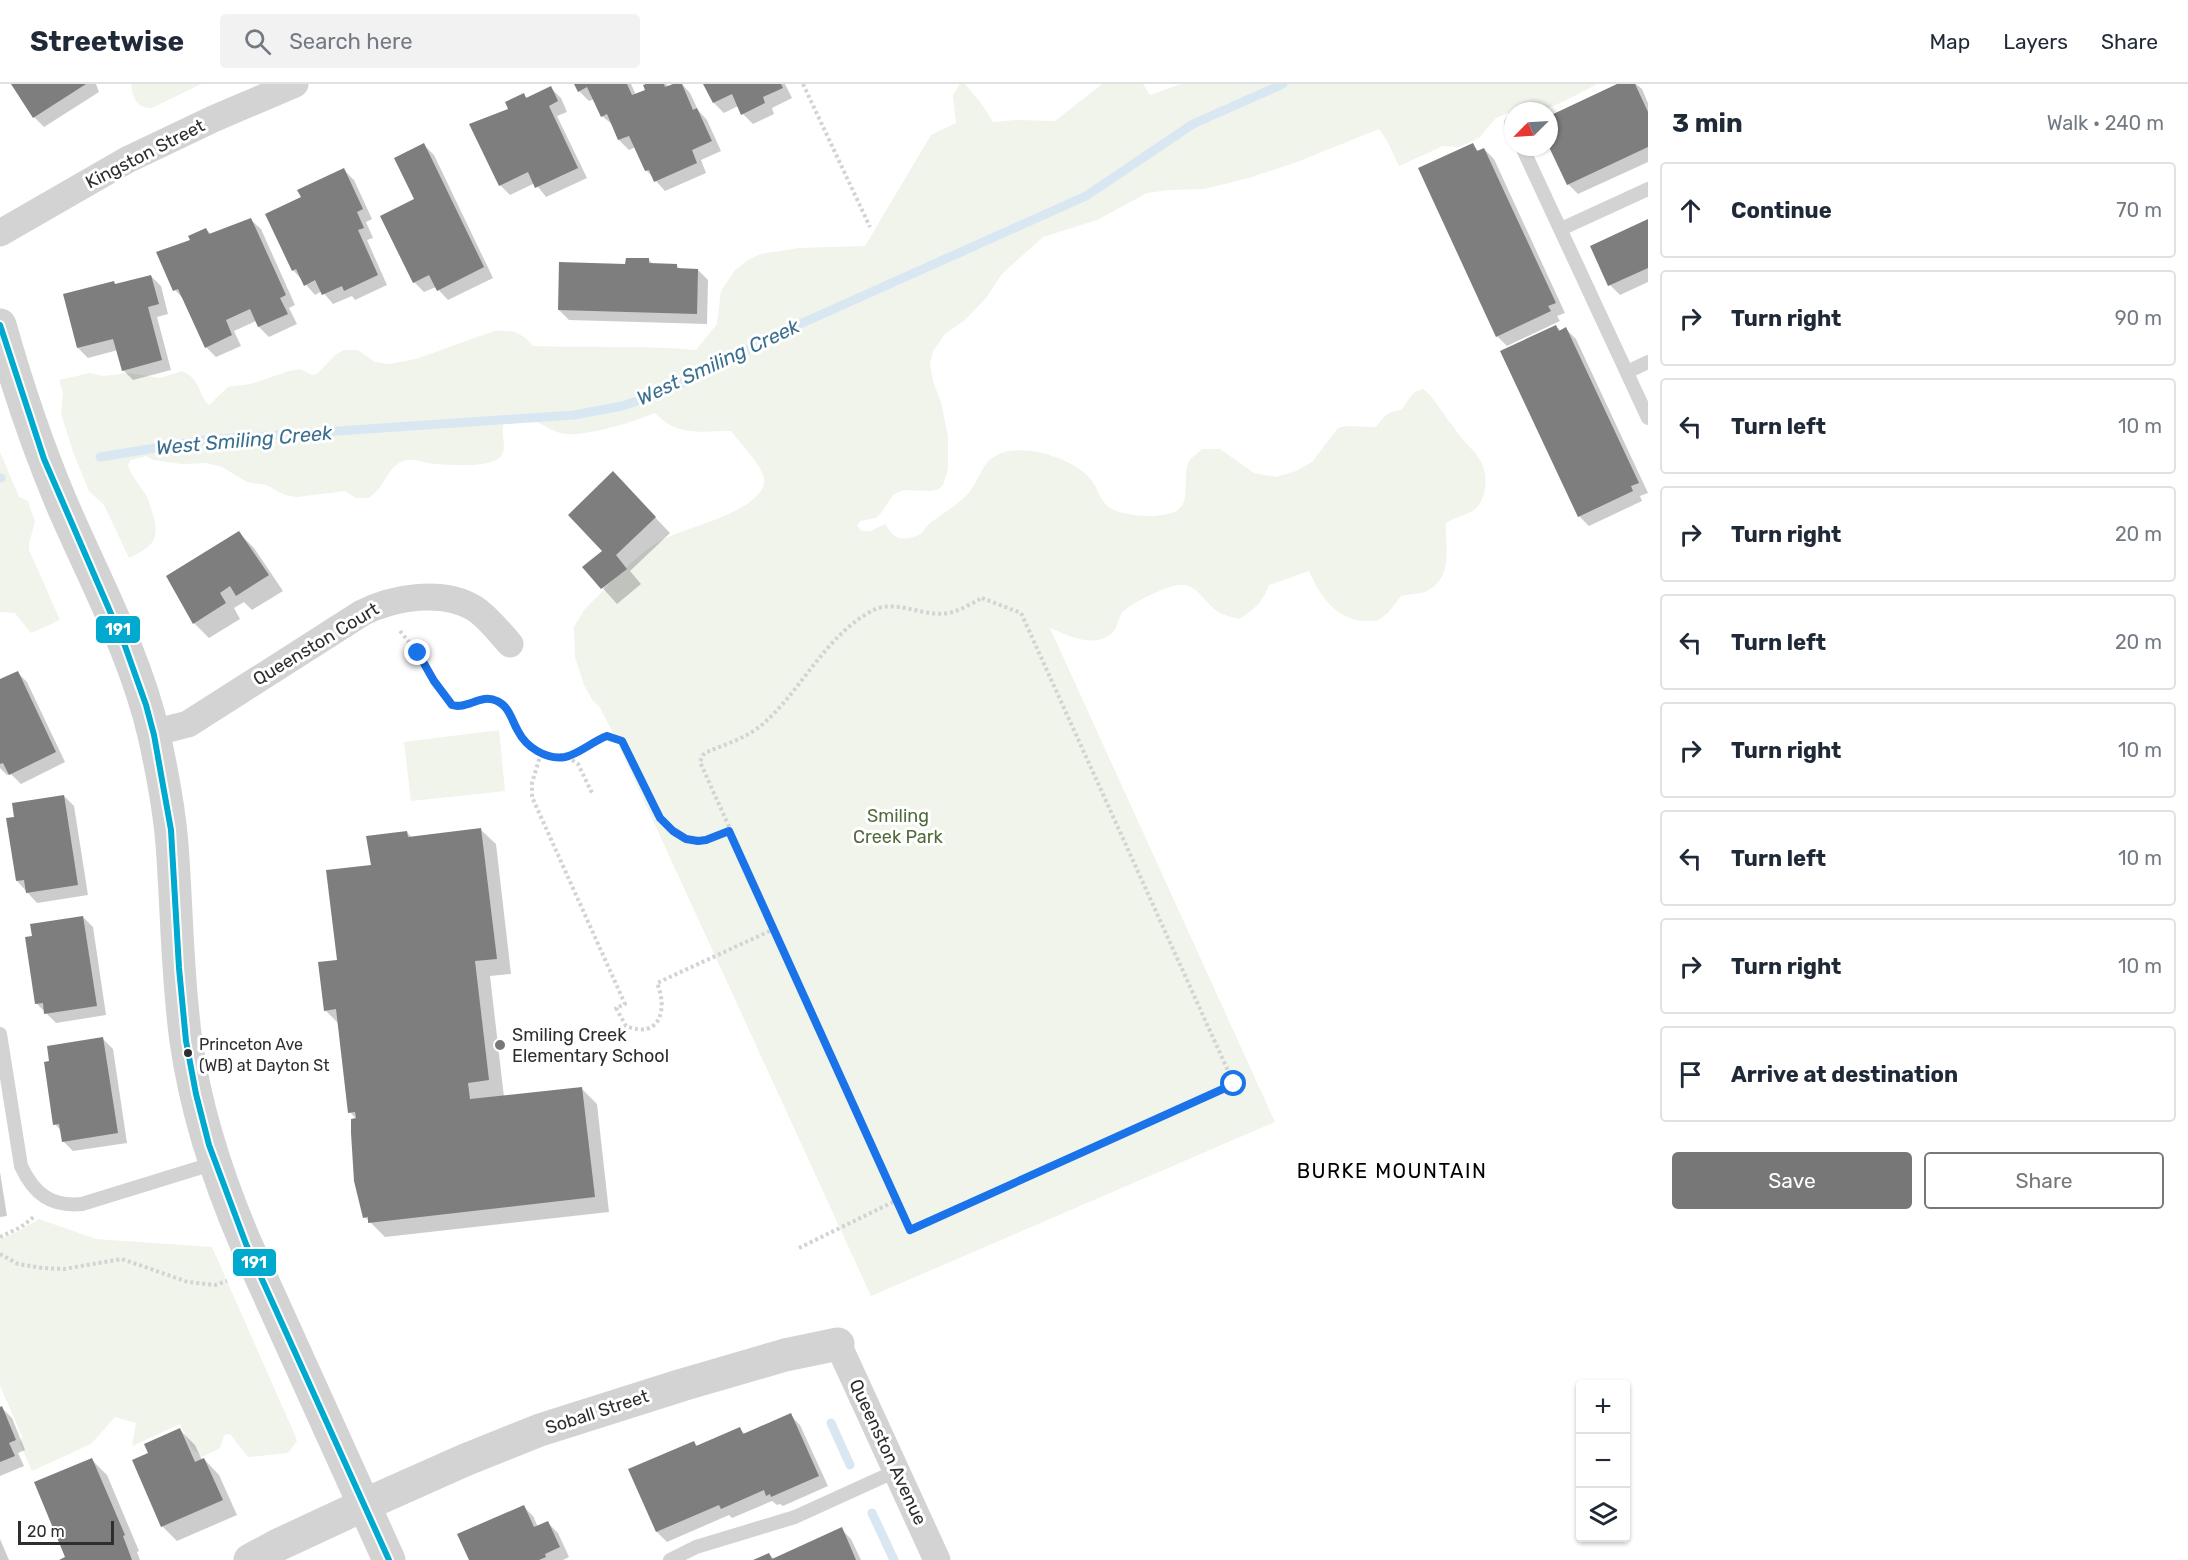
<!DOCTYPE html>
<html lang="en">
<head>
<meta charset="utf-8">
<style>
  body { margin:0; font-family:Rubik,sans-serif; background:#f2f2f3; color:#1f2937 }
  .controls { position:absolute; right:18px; bottom:18px; display:grid; overflow:hidden; border-radius:6px; box-shadow:0 2px 4px #0004 }
  .controls button { width:54px; height:54px; display:grid; place-items:center; padding:0; border:0; border-bottom:2px solid #e0e1e3; background:#fff; color:#1f2937; font:30px sans-serif }
  .compass { position:absolute; left:1504px; top:18px; width:54px; height:54px; border-radius:50%; background:#fff; box-shadow:0 2px 4px #0004; rotate:246deg }
  .scale { position:absolute; left:18px; bottom:15px; width:96px; box-sizing:border-box; padding-left:6px; border:3px solid #2e2e2e; border-top:0; font-size:16px; line-height:21px; white-space:nowrap; color:#2e2e2e; -webkit-text-stroke:4px #fff; paint-order:stroke }
  .stop { position:absolute; width:18px; height:18px; margin:-14px; border:4px solid #1a73e8; border-radius:50%; background:#fff }
  .stop.end { background:#1a73e8; border-color:#fff; box-shadow:0 2px 6px #0008 }
  .list { margin:0; padding:0; list-style:none }
  h2 { display:flex; justify-content:space-between; align-items:center; height:78px; margin:0; padding:0 24px; font-size:26px }
  h2 small { font-size:20px; font-weight:400; color:#747a83 }
  .list li { display:grid; grid-template-columns:39px 1fr auto; gap:18px; align-items:center; box-sizing:border-box; height:96px; margin:0 12px 12px; padding:0 12px; border:2px solid #e0e1e3; border-radius:6px }
  .list b { display:block; font-size:22px; white-space:nowrap }
  .list em { font-size:20px; font-style:normal; color:#747a83 }
  .actions { display:flex; gap:12px; padding:18px 24px }
  .actions a { flex:1; padding:14px 0; border:2px solid #777; border-radius:6px; text-align:center; font-size:21px; color:#777 }
  .actions .main { background:#777; color:#fff }
  .icon { flex:none; width:33px; height:33px; fill:none; stroke:currentColor; stroke-width:2; stroke-linecap:round; stroke-linejoin:round }
  .map { position:relative; flex:none; width:1648px; height:1476px; overflow:hidden }
  header { display:flex; align-items:center; gap:36px; box-sizing:border-box; height:84px; padding:0 30px; background:#fff; border-bottom:2px solid #e0e1e3 }
  header strong { font-size:28px }
  nav { display:flex; gap:33px; margin-inline-start:auto; font-size:21px }
  .search { width:420px; height:54px; background:#f2f2f3; display:flex; align-items:center; gap:15px; box-sizing:border-box; padding:0 21px; border-radius:6px; color:#747a83; font-size:22px }
  main { display:flex }
  aside { flex:1; background:#fff }
  .map>svg:first-child { display:block }
  .green { fill:#f0f4eb }
  .shadow { fill:#0003 }
  .lines { fill:none; stroke-linecap:round; stroke-linejoin:round }
  .stream { stroke:#d8e7f2; stroke-width:9 }
  .building { fill:#7e7e7e }
  .path { stroke:#d3d3d3; stroke-width:4; stroke-dasharray:3 3; stroke-linecap:butt }
  .service { stroke:#d3d3d3; stroke-width:14 }
  .minor { stroke:#d3d3d3; stroke-width:27 }
  .tertiary { stroke:#d3d3d3; stroke-width:33 }
  .bus-1-casing { stroke:#fff; stroke-width:10 }
  .bus-1 { stroke:#00a9ce; stroke-width:6 }
  .route { stroke:#1a73e8; stroke-width:8 }
  .poi-dot { fill:#777; stroke:#fff; stroke-width:2 }
  .bus-dot { fill:#2e2e2e; stroke:#fff; stroke-width:2 }
  .labels { text-anchor:middle; dominant-baseline:central; stroke-width:6; stroke-linejoin:round; paint-order:stroke }
  .bus-label { font-size:16px; fill:#2e2e2e; stroke:#fff; text-anchor:start }
  .street-label { font-size:18px; fill:#2e2e2e; stroke:#fff }
  .park-label { font-size:18px; fill:#516a3b; stroke:#fff }
  .poi-label { font-size:18px; fill:#2e2e2e; stroke:#fff; text-anchor:start }
  .water-label { font-size:20px; font-style:italic; fill:#3b6f90; stroke:#fff }
  .neighbourhood-label { font-size:20px; letter-spacing:1.5px; fill:#000; stroke:#fff }
  .line-badge { stroke:#fff; stroke-width:2 }
  .badge-label { font-size:16px; text-anchor:middle; font-weight:bold; fill:#fff }
</style>
</head>
<body>
<header>
<strong>Streetwise</strong>
<div class="search"><svg class="icon" aria-label="search" viewBox="0 0 24 24"><circle cx="10" cy="10" r="6"/><path d="M15 15l6 6"/></svg>Search here</div>
<nav><a>Map</a><a>Layers</a><a>Share</a></nav>
</header>
<main>
<div class="map">
<svg width="1648" height="1476" viewBox="0 0 1648 1476">
  <rect width="100%" height="100%" fill="#fff"/>
  <g class="green">
    <path d="M131,0H201L152,24C136,24 133,14 131,0Z"/>
    <path d="M960,0H965L983,22L993,38L1016,36L1055,37L1102,0H1143L1150,11L1181,0H1597C1577,10 1539,35 1517,25L1496,34L1479,54L1459,63L1443,62L1399,82L1386,55L1379,45L1297,78L1249,94L1204,105L1169,106L1147,109L1097,136L1043,153L1002,190L986,214L965,236L945,250L933,267L930,280L933,297L941,318L948,352V385L943,401L939,405L932,407L903,406L893,411L881,429L876,434L860,437L857,442L862,447H871L885,440C889,445 891,450 897,453C903,456 913,454 919,451C923,449 925,444 928,441C943,428 962,420 973,403C981,391 983,378 997,371C1022,358 1075,374 1092,397C1098,405 1100,417 1109,423C1121,433 1167,436 1179,425C1191,414 1182,392 1189,377C1192,373 1198,369 1202,365H1220L1254,389L1276,393L1296,387L1312,378L1338,344L1347,342L1376,343C1383,333 1388,327 1401,326C1410,317 1409,308 1423,305L1429,310C1442,326 1453,344 1466,359C1470,364 1475,368 1478,373C1488,386 1488,408 1479,421C1472,431 1456,432 1446,439C1445,464 1454,495 1425,508C1418,510 1409,510 1401,512L1388,529L1377,537C1370,537 1360,538 1353,535C1330,528 1318,507 1309,487L1269,501C1263,518 1254,526 1239,535C1232,533 1223,531 1217,527C1204,518 1196,498 1178,501C1165,503 1128,520 1121,530C1118,535 1118,542 1114,547C1097,566 1069,552 1050,544L1275,1038L871,1212L611,645L599,622L593,617L584,601L575,573L574,543L584,526C607,504 634,471 662,456C688,442 755,430 764,400C768,387 739,358 731,347C700,347 678,353 655,329C636,337 581,355 561,349C547,346 530,329 514,333C489,339 517,368 494,377C480,383 449,381 434,380C424,379 413,373 403,377C390,382 387,395 379,404C376,408 372,411 369,414H356L345,407L297,413L285,411L266,401L247,398L222,383L206,379L182,380L153,376L146,372L131,376L128,381C132,394 141,402 147,413C150,418 151,425 153,431C161,456 151,464 129,474L104,421L89,407L73,368L61,329L63,309L59,296L90,289L103,292L129,289L160,294L182,287C202,296 197,310 209,321L228,303L251,300L289,287L300,285L312,291L317,290L335,271L344,266H358L375,278L389,280L416,275L494,247C511,245 522,248 533,262C588,264 641,261 696,266L717,240L721,207L735,186L748,176L761,170L799,164L865,162L931,51L956,39L953,11Z"/>
    <path d="M0,368L19,413L28,417L35,438L29,459V466L60,536L31,549L15,529L0,528Z"/>
    <path d="M499,646L505,707L411,717L404,658Z"/>
    <path d="M39,1135L96,1155L212,1163L294,1349L297,1357L288,1369L248,1373L230,1350L224,1351L220,1364L202,1373L192,1365L180,1340L132,1362L136,1339L115,1333L91,1360L32,1387L20,1360L22,1352L0,1302V1155L15,1149Z"/>
  </g>
  <g class="shadow">
    <path d="M12,0H96L99,8L44,43L34,33Z"/>
    <path d="M576,0H631L636,11L647,6L650,0H666L669,3L682,0L690,9L698,26L707,36L721,67L701,76L706,89L665,107L646,86L636,63L629,66L619,56L613,41L602,32L594,15L589,17L579,7Z"/>
    <path d="M705,0H785L792,14L772,24L774,30L753,40L743,30L738,22L724,29L714,19Z"/>
    <path d="M1621,0H1636L1642,5L1648,19V78L1578,110L1568,100L1549,59V33Z"/>
    <path d="M551,4L561,14L567,28L557,32L587,94L546,113L535,99L510,111L500,101L510,25L524,11L528,15Z"/>
    <path d="M424,61L434,71L493,194L448,216L436,203L424,208L414,198L416,116Z"/>
    <path d="M1473,61L1479,68L1484,65L1494,75L1565,229L1557,232L1560,237L1507,262L1497,252Z"/>
    <path d="M344,86L354,96L372,135L366,138L373,154L367,156L387,201L355,216L352,212L333,220L322,207L315,211L293,186L303,114Z"/>
    <path d="M250,135L261,145L295,221L289,224L297,240L269,253L259,243L256,237L234,247L241,262L216,273L206,263L185,217L175,206L192,157L206,145L211,150Z"/>
    <path d="M1648,137V198L1620,211L1610,201L1592,163Z"/>
    <path d="M649,176L654,181H676L681,186H698L708,196L707,240L569,236L559,226L627,182Z"/>
    <path d="M151,192L161,202L168,230L157,233L171,286L133,296L123,286L118,266L88,274L78,264L116,202Z"/>
    <path d="M1556,243L1561,247L1566,245L1576,255L1648,409L1640,412L1642,417L1589,442L1579,432Z"/>
    <path d="M628,405L670,449L630,487L641,500L617,520L584,483L604,467Z"/>
    <path d="M239,449L254,464L283,507L252,526L244,518L234,524L240,535L209,554L194,539Z"/>
    <path d="M17,588L27,598L65,678L21,700L11,690L7,691L0,684V597Z"/>
    <path d="M64,712L74,722L88,811L37,819L17,797Z"/>
    <path d="M480,745L496,760L511,890L490,892L504,1013L581,1004L597,1020L609,1128L385,1153L365,1133L357,1036L350,1028L339,940L325,926L339,878L372,782L407,748L412,754Z"/>
    <path d="M83,833L93,843L106,931L56,939L36,919Z"/>
    <path d="M103,955L113,965L127,1059L73,1067L63,1057L62,1048L55,1040Z"/>
    <path d="M0,1088L7,1132L0,1133Z"/>
    <path d="M2,1324L12,1334L25,1366L18,1369L24,1382L0,1392V1325Z"/>
    <path d="M790,1331L800,1341L828,1402L783,1422L780,1420L777,1421L772,1417L732,1434L729,1431L667,1458L657,1448L630,1386L694,1358L698,1363L740,1345L745,1350Z"/>
    <path d="M180,1346L195,1361L202,1376L204,1375L219,1391L237,1431L177,1457L162,1442L150,1370Z"/>
    <path d="M92,1376L107,1391L139,1467L137,1468L140,1476H63L67,1474Z"/>
    <path d="M523,1422L533,1432L538,1443L548,1439L558,1449L569,1473L563,1476H470Z"/>
    <path d="M841,1445L851,1455L861,1476H757L769,1470L775,1476Z"/>
    <path d="M0,1455L9,1476H0Z"/>
  </g>
  <g class="lines">
    <g class="stream">
      <path d="M100,373L205,356L574,331L622,322L667,307L780,249L1086,112L1193,40L1283,0"/>
      <path d="M0,394H1"/>
      <path d="M831,1339L850,1381"/>
      <path d="M872,1429L894,1476"/>
    </g>
  </g>
  <g class="building">
    <path d="M11,0H86L33,34Z"/>
    <path d="M574,0H627L632,11L645,6L643,1L646,0H664L665,3L673,0H682L693,26L697,24L712,57L692,66L697,79L654,98L649,86L645,87L629,52L618,56L607,30L601,33L587,3L578,8Z"/>
    <path d="M703,0H781L783,4L763,13L765,19L741,31L732,10L713,19Z"/>
    <path d="M1617,0H1635L1648,28V63L1567,101L1549,63V32Z"/>
    <path d="M551,2L558,17L549,22L578,84L535,104L528,88L499,102L469,40L508,25L505,18L524,9L526,14Z"/>
    <path d="M424,59L484,183L437,207L429,191L413,199L380,132L414,115L394,74Z"/>
    <path d="M1473,59L1477,67L1484,64L1556,219L1548,222L1551,227L1496,253L1418,84Z"/>
    <path d="M344,84L363,125L357,128L364,144L358,146L378,191L344,207L342,202L322,211L315,196L304,202L296,185L292,187L265,130L301,113L297,106Z"/>
    <path d="M251,134L286,211L280,214L288,230L258,243L250,225L226,236L232,251L205,264L178,205L173,207L156,168L190,156L188,152L206,144L209,150Z"/>
    <path d="M1648,135V184L1608,202L1590,162Z"/>
    <path d="M626,174H649V179L677,180V184L698,185L697,230L558,226L559,178L625,180Z"/>
    <path d="M151,191L159,220L148,223L162,276L122,287L113,255L77,264L63,210L114,197L115,200Z"/>
    <path d="M1556,241L1559,247L1566,243L1639,399L1631,402L1633,407L1578,433L1500,267Z"/>
    <path d="M613,387L656,433L616,471L627,485L601,505L582,483L602,467L568,431Z"/>
    <path d="M239,447L269,491L236,512L230,502L220,509L226,519L193,540L166,492Z"/>
    <path d="M18,587L56,668L9,691L3,679L0,680V595Z"/>
    <path d="M64,711L78,801L26,809L24,796L16,797L6,734L14,733L12,719Z"/>
    <path d="M481,744L497,875L475,877L489,996L468,999L470,1015L582,1003L595,1113L368,1139V1133L363,1134L354,1097L351,1049V1035L356,1034L355,1028L348,1029L336,925L324,927L318,878L337,876L326,786L371,781L366,752L407,747L408,753Z"/>
    <path d="M83,832L97,922L44,930L43,919L35,920L25,853L32,852L30,840Z"/>
    <path d="M103,953L118,1049L62,1058L59,1040L53,1041L44,978L49,977L47,962Z"/>
    <path d="M2,1322L16,1356L9,1359L15,1372L0,1378V1323Z"/>
    <path d="M791,1329L819,1392L771,1413L770,1410L766,1412L764,1406L721,1425L719,1421L656,1448L628,1385L694,1357L696,1362L740,1343L743,1350Z"/>
    <path d="M180,1344L195,1378L204,1374L223,1416L161,1443L132,1376L148,1369L144,1360Z"/>
    <path d="M92,1374L125,1451L123,1452L132,1476H59L65,1473L34,1398Z"/>
    <path d="M524,1421L534,1443L548,1437L560,1463L545,1470L546,1473L539,1476H469L457,1450Z"/>
    <path d="M842,1443L856,1476H753L769,1469L772,1475Z"/>
  </g>
  <g class="lines">
    <g class="path">
      <path d="M803,0L870,143"/>
      <path d="M982,514L1021,529L1234,1000L910,1146L700,678L703,671L707,668C726,660 749,653 764,639C802,605 823,556 868,529C894,512 921,534 948,529C960,527 972,519 982,514Z"/>
      <path d="M400,547L418,569L439,606L452,621L462,623L489,614L501,619L521,653L533,665L547,671L569,674L578,680L593,711"/>
      <path d="M541,669L532,699V713L625,920L616,924L626,942C660,956 668,925 657,899L774,845"/>
      <path d="M566,672L601,654C611,651 620,653 626,661C640,691 658,757 698,757C709,756 720,751 729,747"/>
      <path d="M0,1153L21,1143L35,1132"/>
      <path d="M799,1164L897,1116"/>
      <path d="M0,1170L18,1180L42,1184L64,1185L122,1175L188,1198L215,1201L227,1197"/>
    </g>
    <g class="service">
      <path d="M1511,39L1513,43"/>
      <path d="M1522,63L1648,334"/>
      <path d="M1561,145L1648,105"/>
      <path d="M1627,288L1648,278"/>
      <path d="M0,950L21,1082C34,1110 51,1123 82,1120L215,1079"/>
      <path d="M670,1476L696,1463L795,1433L896,1387"/>
    </g>
    <g class="minor">
      <path d="M0,149L127,76L213,35L295,0"/>
      <path d="M153,649L188,640L362,529C394,513 442,505 474,524C488,533 499,548 510,560"/>
      <path d="M838,1260L937,1476"/>
    </g>
    <g class="tertiary">
      <path d="M0,241C17,301 37,361 61,418C94,495 135,569 154,651C162,687 169,723 172,760C177,826 177,892 186,957C196,1028 218,1095 246,1160L389,1476"/>
      <path d="M250,1476L278,1461L364,1421L465,1376L540,1346L682,1301L785,1271L838,1260"/>
    </g>
    <g class="bus-1-casing">
      <path id="bus-1" d="M0,241L44,375L125,562L146,621L154,651L171,746L179,884L186,957L196,1010L209,1061L246,1160L389,1476"/>
    </g>
    <use href="#bus-1" class="bus-1"/>
  </g>
  <g class="lines">
    <path class="route" d="M418,569L434,597L452,621C467,626 481,609 497,617C509,622 512,637 518,647C526,663 546,676 565,673C579,670 593,657 607,652L622,657L655,724L660,734L673,747L686,755L698,757L706,756L729,747L910,1146L1234,1000"/>
  </g>
  <circle class="poi-dot" cx="500" cy="961" r="6"/>
  <circle class="bus-dot" cx="188" cy="969" r="5"/>
  <g class="labels">
    <g class="bus-label">
      <text x="199" y="960">Princeton Ave<tspan x="199" dy="21">(WB) at Dayton St</tspan></text>
    </g>
    <g class="street-label">
      <text transform="translate(145 70) rotate(-27)">Kingston Street</text>
      <text transform="translate(316 560) rotate(-31)">Queenston Court</text>
      <text transform="translate(597 1328) rotate(-18)">Soball Street</text>
      <text transform="translate(888 1368) rotate(65)">Queenston Avenue</text>
    </g>
    <g class="park-label">
      <text x="898" y="732">Smiling<tspan x="898" dy="21">Creek Park</tspan></text>
    </g>
    <g class="poi-label">
      <text x="512" y="951">Smiling Creek<tspan x="512" dy="21">Elementary School</tspan></text>
    </g>
    <g class="water-label">
      <text transform="translate(718 278) rotate(-25)">West Smiling Creek</text>
      <text transform="translate(244 356) rotate(-5)">West Smiling Creek</text>
    </g>
    <g class="neighbourhood-label">
      <text x="1392" y="1087">BURKE MOUNTAIN</text>
    </g>
  </g>
  <g class="line-badge">
    <rect x="95" y="531" width="46" height="29" rx="6" fill="#00a9ce"/>
    <rect x="232" y="1164" width="45" height="29" rx="6" fill="#00a9ce"/>
  </g>
  <g class="badge-label">
    <text x="118" y="551">191</text>
    <text x="254" y="1184">191</text>
  </g>
</svg>
<div class="controls">
<button>+</button>
<button>−</button>
<button><svg class="icon" aria-label="layers" viewBox="0 0 24 24"><path d="M12 4l9 5-9 5-9-5zM3 14l9 5 9-5"/></svg></button>
</div>
<svg class="compass" viewBox="-18 -18 36 36"><path d="M0-13l5 13h-10z" fill="#e53935"/><path d="M0 13l5-13h-10z" fill="#747a83"/></svg>
<div class="scale">20 m</div>
<div class="stop" style="left:1234px;top:1000px"></div>
<div class="stop end" style="left:418px;top:569px"></div>
</div>
<aside>
<h2>3 min<small>Walk · 240 m</small></h2>
<ul class="list">
<li><svg class="icon" aria-label="ahead" viewBox="0 0 24 24"><path d="M12 20V5M6 11l6-6 6 6"/></svg><div><b>Continue</b></div><em>70 m</em></li>
<li><svg class="icon" aria-label="right" viewBox="0 0 24 24"><path d="M7 20v-9h11M14 6l5 5-5 5"/></svg><div><b>Turn right</b></div><em>90 m</em></li>
<li><svg class="icon" aria-label="left" viewBox="0 0 24 24"><path d="M17 20v-9H6M10 6l-5 5 5 5"/></svg><div><b>Turn left</b></div><em>10 m</em></li>
<li><svg class="icon" aria-label="right" viewBox="0 0 24 24"><path d="M7 20v-9h11M14 6l5 5-5 5"/></svg><div><b>Turn right</b></div><em>20 m</em></li>
<li><svg class="icon" aria-label="left" viewBox="0 0 24 24"><path d="M17 20v-9H6M10 6l-5 5 5 5"/></svg><div><b>Turn left</b></div><em>20 m</em></li>
<li><svg class="icon" aria-label="right" viewBox="0 0 24 24"><path d="M7 20v-9h11M14 6l5 5-5 5"/></svg><div><b>Turn right</b></div><em>10 m</em></li>
<li><svg class="icon" aria-label="left" viewBox="0 0 24 24"><path d="M17 20v-9H6M10 6l-5 5 5 5"/></svg><div><b>Turn left</b></div><em>10 m</em></li>
<li><svg class="icon" aria-label="right" viewBox="0 0 24 24"><path d="M7 20v-9h11M14 6l5 5-5 5"/></svg><div><b>Turn right</b></div><em>10 m</em></li>
<li><svg class="icon" aria-label="arrive" viewBox="0 0 24 24"><path d="M6 21V4h12l-3 4 3 4H6"/></svg><div><b>Arrive at destination</b></div></li>
</ul>
<div class="actions"><a class="main">Save</a><a>Share</a></div>
</aside>
</main>
</body>
</html>
